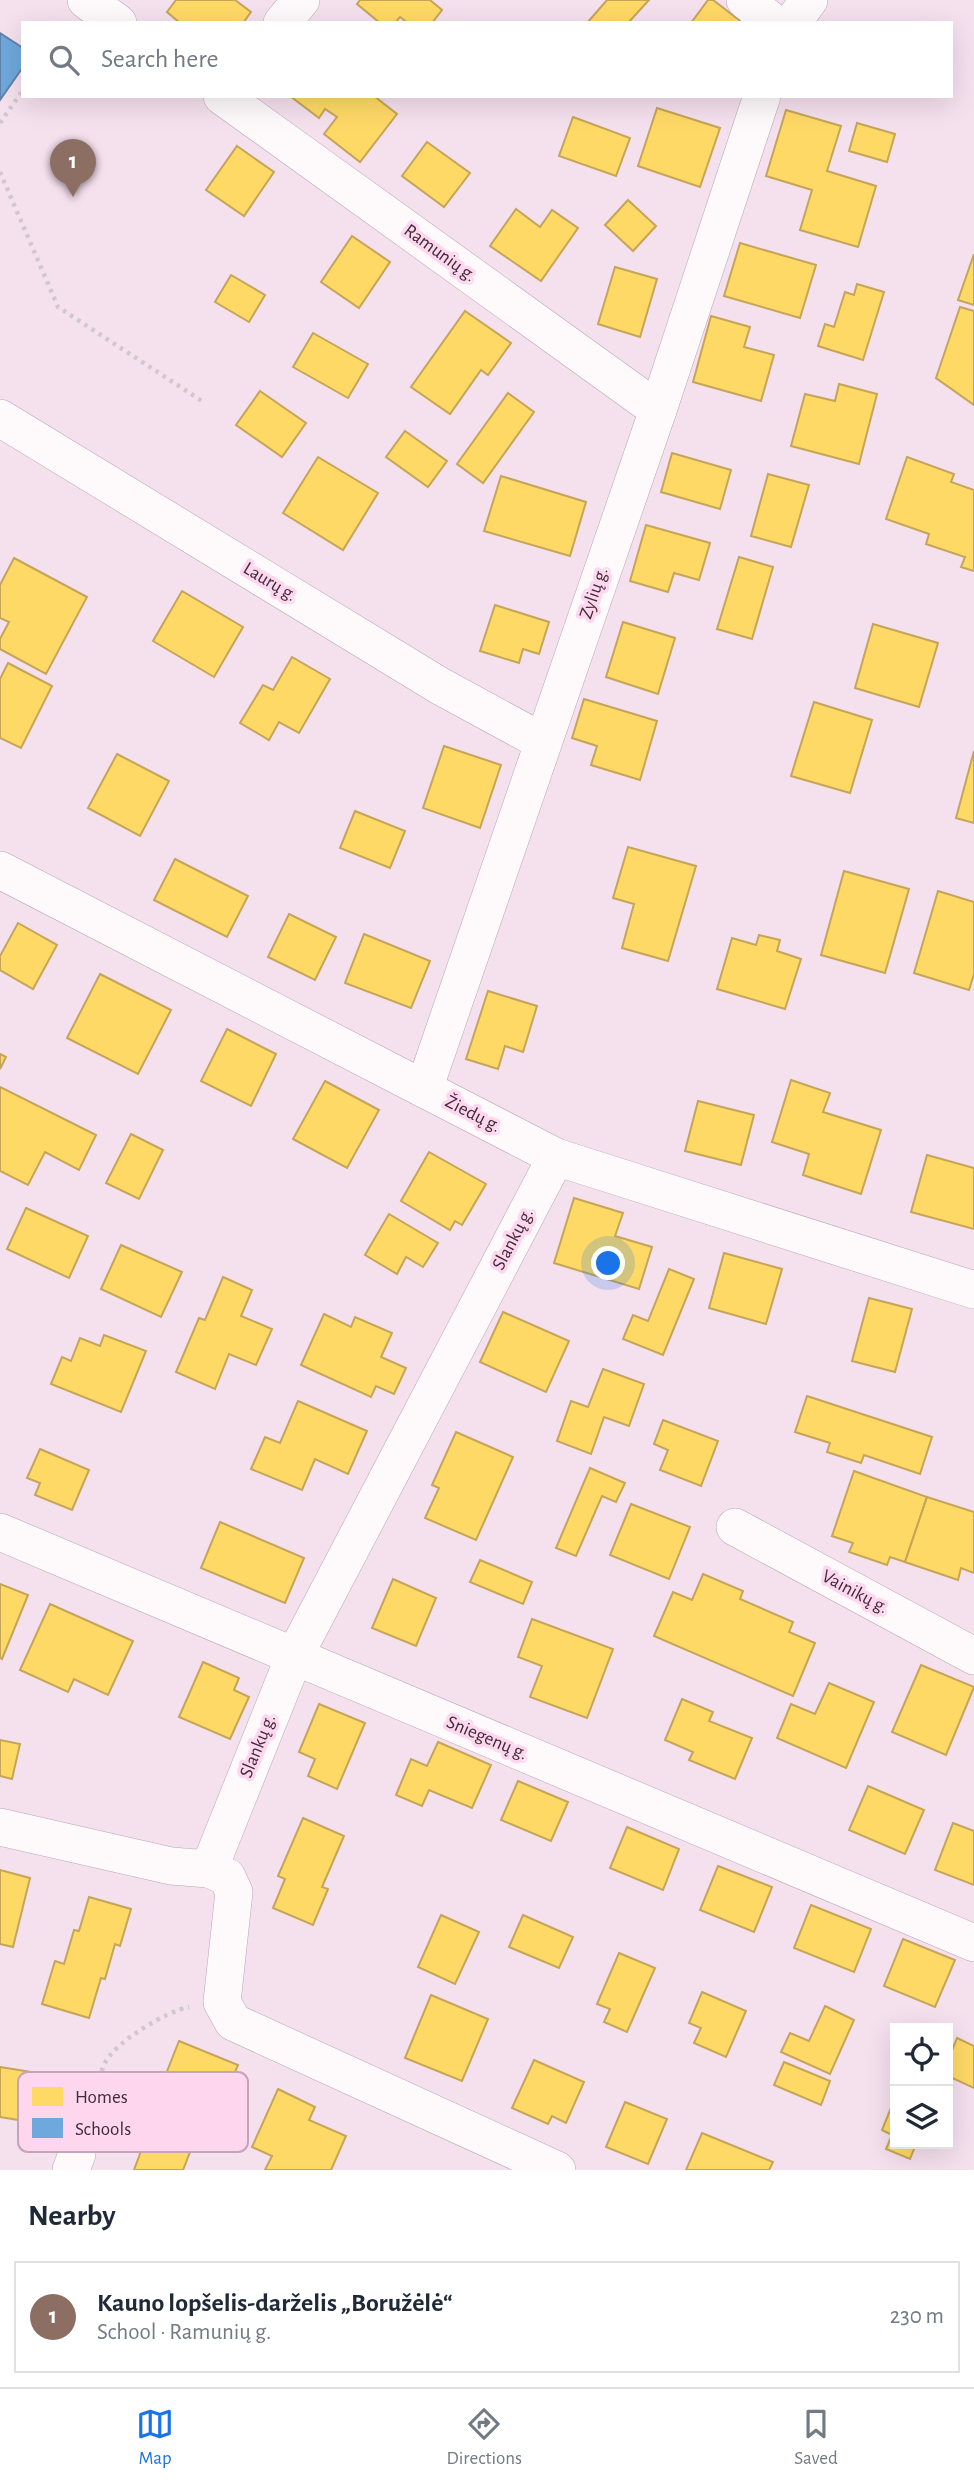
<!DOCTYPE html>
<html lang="en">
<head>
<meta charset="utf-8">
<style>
  body { margin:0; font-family:"Alegreya Sans",sans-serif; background:#f2f2f3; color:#1f2937 }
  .controls { position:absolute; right:21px; bottom:21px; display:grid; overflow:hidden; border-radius:0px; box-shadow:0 7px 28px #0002 }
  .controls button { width:63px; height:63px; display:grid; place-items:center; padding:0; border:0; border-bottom:2px solid #e0e1e3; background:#fff; color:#1f2937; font:35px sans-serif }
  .you { position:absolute; left:609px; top:1264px; width:24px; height:24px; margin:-18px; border:5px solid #fff; border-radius:50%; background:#1a73e8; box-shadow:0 0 0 10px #1a73e833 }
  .badge { display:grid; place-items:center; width:46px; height:46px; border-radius:50%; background:#1a73e8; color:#fff; font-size:23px; font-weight:700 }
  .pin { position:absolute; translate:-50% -58px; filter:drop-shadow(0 2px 4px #0008) }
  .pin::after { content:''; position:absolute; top:37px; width:24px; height:21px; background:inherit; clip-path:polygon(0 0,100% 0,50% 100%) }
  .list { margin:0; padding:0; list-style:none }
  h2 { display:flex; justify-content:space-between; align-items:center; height:91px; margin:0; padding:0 28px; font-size:30px }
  h2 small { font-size:23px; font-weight:400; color:#747a83 }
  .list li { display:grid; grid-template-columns:46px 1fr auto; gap:21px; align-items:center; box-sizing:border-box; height:112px; margin:0 14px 14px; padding:0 14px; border:2px solid #e0e1e3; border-radius:0px }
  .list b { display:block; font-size:26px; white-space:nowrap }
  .list p { margin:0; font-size:23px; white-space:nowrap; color:#747a83 }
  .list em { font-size:23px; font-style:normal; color:#747a83 }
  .icon { flex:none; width:38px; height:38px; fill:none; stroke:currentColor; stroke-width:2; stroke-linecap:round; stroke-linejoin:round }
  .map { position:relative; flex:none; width:974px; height:2170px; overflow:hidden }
  .search { position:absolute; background:#fff; box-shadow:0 7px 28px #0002; left:21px; right:21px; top:21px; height:77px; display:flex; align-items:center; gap:18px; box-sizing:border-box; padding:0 24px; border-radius:0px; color:#747a83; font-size:26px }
  .sheet { height:217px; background:#fff }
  nav { display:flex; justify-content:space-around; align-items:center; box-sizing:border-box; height:98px; border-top:2px solid #e0e1e3; background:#fff; font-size:19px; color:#747a83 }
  nav a { display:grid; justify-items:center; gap:4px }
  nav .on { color:#1a73e8 }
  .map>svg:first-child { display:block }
  .homes { fill:#ffd966; stroke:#c5a558; stroke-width:2 }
  .schools { fill:#6fa8dc; stroke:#6083aa; stroke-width:2 }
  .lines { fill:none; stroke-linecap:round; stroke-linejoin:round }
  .minor-casing { stroke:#b9a7b2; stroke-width:38 }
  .path { stroke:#d1c8ce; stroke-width:4.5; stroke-dasharray:3.5 5; stroke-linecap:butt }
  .minor { stroke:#fefafc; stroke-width:37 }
  .labels { text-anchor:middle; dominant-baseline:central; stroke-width:7; stroke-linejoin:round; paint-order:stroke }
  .street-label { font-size:19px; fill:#3e2c37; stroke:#fed7ef }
  .key { fill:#fed7ef; stroke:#c4a4b8; stroke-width:2 }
  .key-label { font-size:19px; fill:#3e2c37 }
</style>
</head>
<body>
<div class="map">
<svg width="974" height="2170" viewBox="0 0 974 2170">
  <rect width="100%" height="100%" fill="#f5e0ed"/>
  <g class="homes">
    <path d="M176,0H235L251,12L243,23H180L167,12Z"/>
    <path d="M360,0H430L442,10L432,23H408L400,17L395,23H380L357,4Z"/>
    <path d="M607,0H649L628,23H587Z"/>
    <path d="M708,0H713L743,23H691Z"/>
    <path d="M290,96H374L397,114L360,162L324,134L337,117L325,109L319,118Z"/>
    <path d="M657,108L720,128L700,187L638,166Z"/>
    <path d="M786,110L841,126L827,171L876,186L858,247L800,230L812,190L766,176Z"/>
    <path d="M573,117L630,138L616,176L559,156Z"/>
    <path d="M857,123L895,134L887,162L849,151Z"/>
    <path d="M427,142L470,173L444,207L402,176Z"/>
    <path d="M237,146L274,172L244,216L206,190Z"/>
    <path d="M628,200L656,226L633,251L605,225Z"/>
    <path d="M516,209L540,227L552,210L578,228L541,281L490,246Z"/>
    <path d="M352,236L390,262L359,308L321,282Z"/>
    <path d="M740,243L816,265L800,318L724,296Z"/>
    <path d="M974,254V305L958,300Z"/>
    <path d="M615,267L657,279L640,337L598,324Z"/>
    <path d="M231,275L265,295L249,322L215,302Z"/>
    <path d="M857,284L884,292L863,360L818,346L825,324L834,327L845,292L854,295Z"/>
    <path d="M960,307L974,311V405L936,378Z"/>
    <path d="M465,311L511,343L488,375L481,370L450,414L411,387Z"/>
    <path d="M711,316L750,327L744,347L774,355L761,401L693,382Z"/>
    <path d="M313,333L368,364L348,398L293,367Z"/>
    <path d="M839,384L877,394L859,464L791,446L805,394L835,401Z"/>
    <path d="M260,391L306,423L282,457L236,425Z"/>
    <path d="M508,393L534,412L483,483L457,464Z"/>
    <path d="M405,431L447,461L428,487L386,457Z"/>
    <path d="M672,453L731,470L720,509L661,492Z"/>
    <path d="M318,457L378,493L343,550L283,513Z"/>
    <path d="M907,457L954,474L951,482L974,490V571L961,567L965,557L926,544L929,534L886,519Z"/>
    <path d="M768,474L809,485L791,547L751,536Z"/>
    <path d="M501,476L586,502L570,556L484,531Z"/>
    <path d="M646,525L710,543L699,580L674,573L668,592L630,581Z"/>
    <path d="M739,557L773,567L752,639L717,629Z"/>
    <path d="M14,558L87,597L46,674L0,649V639L9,622L0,618V585Z"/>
    <path d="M182,591L243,627L214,677L153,641Z"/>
    <path d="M495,605L549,622L539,654L523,649L519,663L480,651Z"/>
    <path d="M623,622L675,638L658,694L606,677Z"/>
    <path d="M873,624L938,643L919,707L855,688Z"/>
    <path d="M292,657L330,679L299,733L279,722L269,740L240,723L263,685L273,690Z"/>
    <path d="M8,663L52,686L21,748L0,738V679Z"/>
    <path d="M584,699L657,721L640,780L591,765L597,746L572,738Z"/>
    <path d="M814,702L872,720L850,793L791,776Z"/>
    <path d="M444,746L501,765L480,828L423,808Z"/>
    <path d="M974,751V823L956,818Z"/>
    <path d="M117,754L169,781L140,836L88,808Z"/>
    <path d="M355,811L405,831L390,868L340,848Z"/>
    <path d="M628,847L696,866L668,961L622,948L634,904L613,898Z"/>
    <path d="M175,859L248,896L227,937L154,900Z"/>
    <path d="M844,871L909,889L885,973L821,955Z"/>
    <path d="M938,891L974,902V974L969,990L914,973Z"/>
    <path d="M289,914L336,937L315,980L268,957Z"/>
    <path d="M18,923L57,945L33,989L0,970V956Z"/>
    <path d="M364,934L430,961L411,1008L345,983Z"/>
    <path d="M759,935L780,940L777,951L801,959L785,1009L717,989L732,938L756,945Z"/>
    <path d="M100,974L171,1010L138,1074L67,1038Z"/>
    <path d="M488,991L537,1006L523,1052L505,1046L498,1069L466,1059Z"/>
    <path d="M227,1029L276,1054L251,1106L201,1081Z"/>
    <path d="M0,1054L6,1057L0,1069Z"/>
    <path d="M791,1080L830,1093L823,1112L881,1130L861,1194L803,1175L809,1154L772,1142Z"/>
    <path d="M325,1081L379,1110L347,1168L293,1139Z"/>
    <path d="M0,1087L96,1135L79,1170L45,1152L28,1185L0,1171Z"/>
    <path d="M698,1101L754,1115L741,1165L685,1151Z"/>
    <path d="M131,1134L163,1150L139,1199L106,1183Z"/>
    <path d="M429,1152L486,1184L462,1225L455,1221L450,1230L401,1201Z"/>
    <path d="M927,1155L974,1168V1229L911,1212Z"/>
    <path d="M574,1198L623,1213L615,1236L652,1247L639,1289L554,1263Z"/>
    <path d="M26,1208L88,1236L69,1278L7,1249Z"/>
    <path d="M389,1214L438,1243L423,1267L406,1257L397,1274L365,1255Z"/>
    <path d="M121,1245L182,1272L161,1317L101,1289Z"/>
    <path d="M724,1253L782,1269L766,1324L709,1308Z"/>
    <path d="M669,1269L694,1279L663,1355L623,1339L633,1315L648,1321Z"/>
    <path d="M223,1277L252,1290L241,1316L272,1329L256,1365L229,1354L215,1389L176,1372L199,1318L205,1320Z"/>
    <path d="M869,1298L912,1309L895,1372L852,1361Z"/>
    <path d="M503,1312L569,1341L546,1392L480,1362Z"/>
    <path d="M324,1314L351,1327L355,1317L392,1333L381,1357L406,1368L394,1394L376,1386L371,1397L301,1365Z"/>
    <path d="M104,1335L146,1351L121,1412L51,1384L62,1357L71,1361L80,1338L100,1346Z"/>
    <path d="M603,1369L644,1384L629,1426L604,1417L591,1454L557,1441L571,1401L588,1407Z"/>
    <path d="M807,1396L932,1437L920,1474L864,1455L861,1463L827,1452L830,1443L795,1432Z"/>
    <path d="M298,1401L367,1431L348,1474L315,1459L302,1490L251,1469L265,1437L280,1443Z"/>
    <path d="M663,1420L718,1441L701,1486L660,1470L668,1450L654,1444Z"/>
    <path d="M456,1432L513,1457L476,1540L425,1518L439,1488L432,1485Z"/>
    <path d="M40,1449L89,1470L72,1510L35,1495L40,1483L27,1478Z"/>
    <path d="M590,1468L625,1483L616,1502L602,1496L576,1556L556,1548Z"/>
    <path d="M854,1471L927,1497L905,1562L890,1557L887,1565L849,1552L853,1543L832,1536Z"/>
    <path d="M927,1497L974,1512V1573L961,1568L958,1580L905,1562Z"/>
    <path d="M631,1504L690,1527L669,1579L610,1555Z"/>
    <path d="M220,1522L304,1558L285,1603L201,1568Z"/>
    <path d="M480,1560L532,1582L523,1604L470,1582Z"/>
    <path d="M703,1574L743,1591L740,1599L793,1622L789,1632L815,1643L793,1696L654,1636L673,1592L692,1600Z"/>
    <path d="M393,1579L436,1598L416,1646L372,1628Z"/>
    <path d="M0,1584L28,1595L2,1659L0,1658Z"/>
    <path d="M50,1604L133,1641L108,1695L74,1679L68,1692L20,1670Z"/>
    <path d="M532,1619L613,1649L587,1718L530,1697L542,1666L518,1657Z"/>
    <path d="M203,1662L239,1678L234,1690L249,1697L230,1739L179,1717Z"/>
    <path d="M921,1665L974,1687L946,1755L892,1732Z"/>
    <path d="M829,1683L874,1702L846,1768L777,1738L791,1704L815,1714Z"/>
    <path d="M682,1699L713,1712L709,1721L752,1738L735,1779L689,1760L693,1752L665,1740Z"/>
    <path d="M319,1704L365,1723L337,1789L308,1776L315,1759L299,1752Z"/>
    <path d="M0,1740L20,1744L12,1779L0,1776Z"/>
    <path d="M438,1742L491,1765L472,1808L429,1790L422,1806L396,1795L411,1759L427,1766Z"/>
    <path d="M518,1781L568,1802L551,1841L501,1820Z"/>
    <path d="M868,1786L924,1810L905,1854L849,1830Z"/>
    <path d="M303,1818L344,1836L322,1887L328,1889L313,1925L273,1908L285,1879L278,1876Z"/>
    <path d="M953,1823L974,1831V1885L935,1870Z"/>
    <path d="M627,1827L679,1849L663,1890L610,1868Z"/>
    <path d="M718,1866L772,1887L754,1932L700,1910Z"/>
    <path d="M0,1870L30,1878L13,1947L0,1944Z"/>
    <path d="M89,1897L131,1909L120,1946L115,1944L105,1979L101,1978L89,2018L42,2004L55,1961L64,1964L74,1930L79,1931Z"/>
    <path d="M811,1905L871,1929L854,1972L794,1948Z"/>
    <path d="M441,1915L479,1932L455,1984L418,1967Z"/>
    <path d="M523,1915L573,1937L559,1968L509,1947Z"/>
    <path d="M903,1939L955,1960L935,2007L884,1986Z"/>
    <path d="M619,1953L655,1968L627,2032L604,2022L610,2009L597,2004Z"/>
    <path d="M702,1992L746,2011L726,2057L694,2043L701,2028L689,2023Z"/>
    <path d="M431,1995L488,2019L462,2081L405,2058Z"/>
    <path d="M825,2006L854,2020L830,2074L781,2052L790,2033L809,2041Z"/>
    <path d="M957,2038L974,2046V2088L948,2076V2060Z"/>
    <path d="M179,2041L238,2065L220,2108L162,2084Z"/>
    <path d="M534,2060L584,2082L566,2123L552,2116L548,2124L512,2108Z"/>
    <path d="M784,2062L830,2081L821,2105L774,2085Z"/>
    <path d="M0,2067L69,2078L61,2127L0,2117Z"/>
    <path d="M278,2089L315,2107L309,2120L346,2136L331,2170H265L272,2156L252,2147Z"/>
    <path d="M895,2098V2144H916L910,2159L886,2149L892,2135L882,2130Z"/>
    <path d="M625,2102L667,2119L648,2164L606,2147Z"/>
    <path d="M151,2124L195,2139L183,2170H134Z"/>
    <path d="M702,2133L773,2162L769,2170H686Z"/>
  </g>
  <path class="schools" d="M0,33L23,48V67L0,100Z"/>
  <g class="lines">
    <g class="minor-casing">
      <g id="minor">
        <path d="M86,0L118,23"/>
        <path d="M745,0L774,23"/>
        <path d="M282,23L301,0"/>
        <path d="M792,23L809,0"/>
        <path d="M222,96L658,410"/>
        <path d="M0,418L440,686L543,742"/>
        <path d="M0,870L556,1157L974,1290"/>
        <path d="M424,1089L658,410L762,96"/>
        <path d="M556,1157L294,1657L209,1869L227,1877L234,1892L222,2002L233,2022L557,2170"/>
        <path d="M735,1527L974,1656"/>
        <path d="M0,1532L974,1943"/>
        <path d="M0,1827L171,1866L209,1869"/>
        <path d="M71,2170L77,2154"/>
      </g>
    </g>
    <g class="path">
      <path d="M0,123L23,90"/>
      <path d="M0,172L58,307L205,403"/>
      <path d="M87,2120C93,2101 97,2080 105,2063C115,2042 167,2011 189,2007"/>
    </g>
    <use href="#minor" class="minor"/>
  </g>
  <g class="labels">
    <g class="street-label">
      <text transform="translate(440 253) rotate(36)">Ramunių g.</text>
      <text transform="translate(270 582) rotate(31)">Laurų g.</text>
      <text transform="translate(594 593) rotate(-71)">Zylių g.</text>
      <text transform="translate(473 1114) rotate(27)">Žiedų g.</text>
      <text transform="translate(513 1239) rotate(-62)">Slankų g.</text>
      <text transform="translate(855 1592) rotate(28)">Vainikų g.</text>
      <text transform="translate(487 1738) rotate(23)">Sniegenų g.</text>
      <text transform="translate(258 1746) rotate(-68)">Slankų g.</text>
    </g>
  </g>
  <rect x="18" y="2072" width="230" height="80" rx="10" class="key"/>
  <rect x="32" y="2087" width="31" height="19" fill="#ffd966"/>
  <rect x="32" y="2118" width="31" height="20" fill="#6fa8dc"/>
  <g class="key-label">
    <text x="75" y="2103">Homes</text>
    <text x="75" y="2135">Schools</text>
  </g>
</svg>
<div class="controls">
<button><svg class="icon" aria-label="locate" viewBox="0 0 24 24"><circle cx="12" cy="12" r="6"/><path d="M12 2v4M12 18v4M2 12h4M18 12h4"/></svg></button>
<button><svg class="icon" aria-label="layers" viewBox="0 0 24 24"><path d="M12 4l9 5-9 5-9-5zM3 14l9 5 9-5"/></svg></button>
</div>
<div class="you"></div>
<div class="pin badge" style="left:73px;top:197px;background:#8d6e63">1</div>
<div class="search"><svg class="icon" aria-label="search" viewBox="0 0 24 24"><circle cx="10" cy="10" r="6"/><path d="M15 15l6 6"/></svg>Search here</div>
</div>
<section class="sheet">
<h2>Nearby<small></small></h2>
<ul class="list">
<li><span class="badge" style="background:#8d6e63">1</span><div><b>Kauno lopšelis-darželis „Boružėlė“</b><p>School · Ramunių g.</p></div><em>230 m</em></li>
</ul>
</section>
<nav>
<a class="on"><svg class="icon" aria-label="map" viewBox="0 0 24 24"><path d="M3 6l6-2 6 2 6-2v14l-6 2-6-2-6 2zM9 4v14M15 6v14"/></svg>Map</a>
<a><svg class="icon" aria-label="directions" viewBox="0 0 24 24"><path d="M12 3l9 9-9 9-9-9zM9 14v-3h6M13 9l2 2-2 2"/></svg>Directions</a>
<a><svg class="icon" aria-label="saved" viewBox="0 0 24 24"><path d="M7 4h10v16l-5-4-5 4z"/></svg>Saved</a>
</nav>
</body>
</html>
